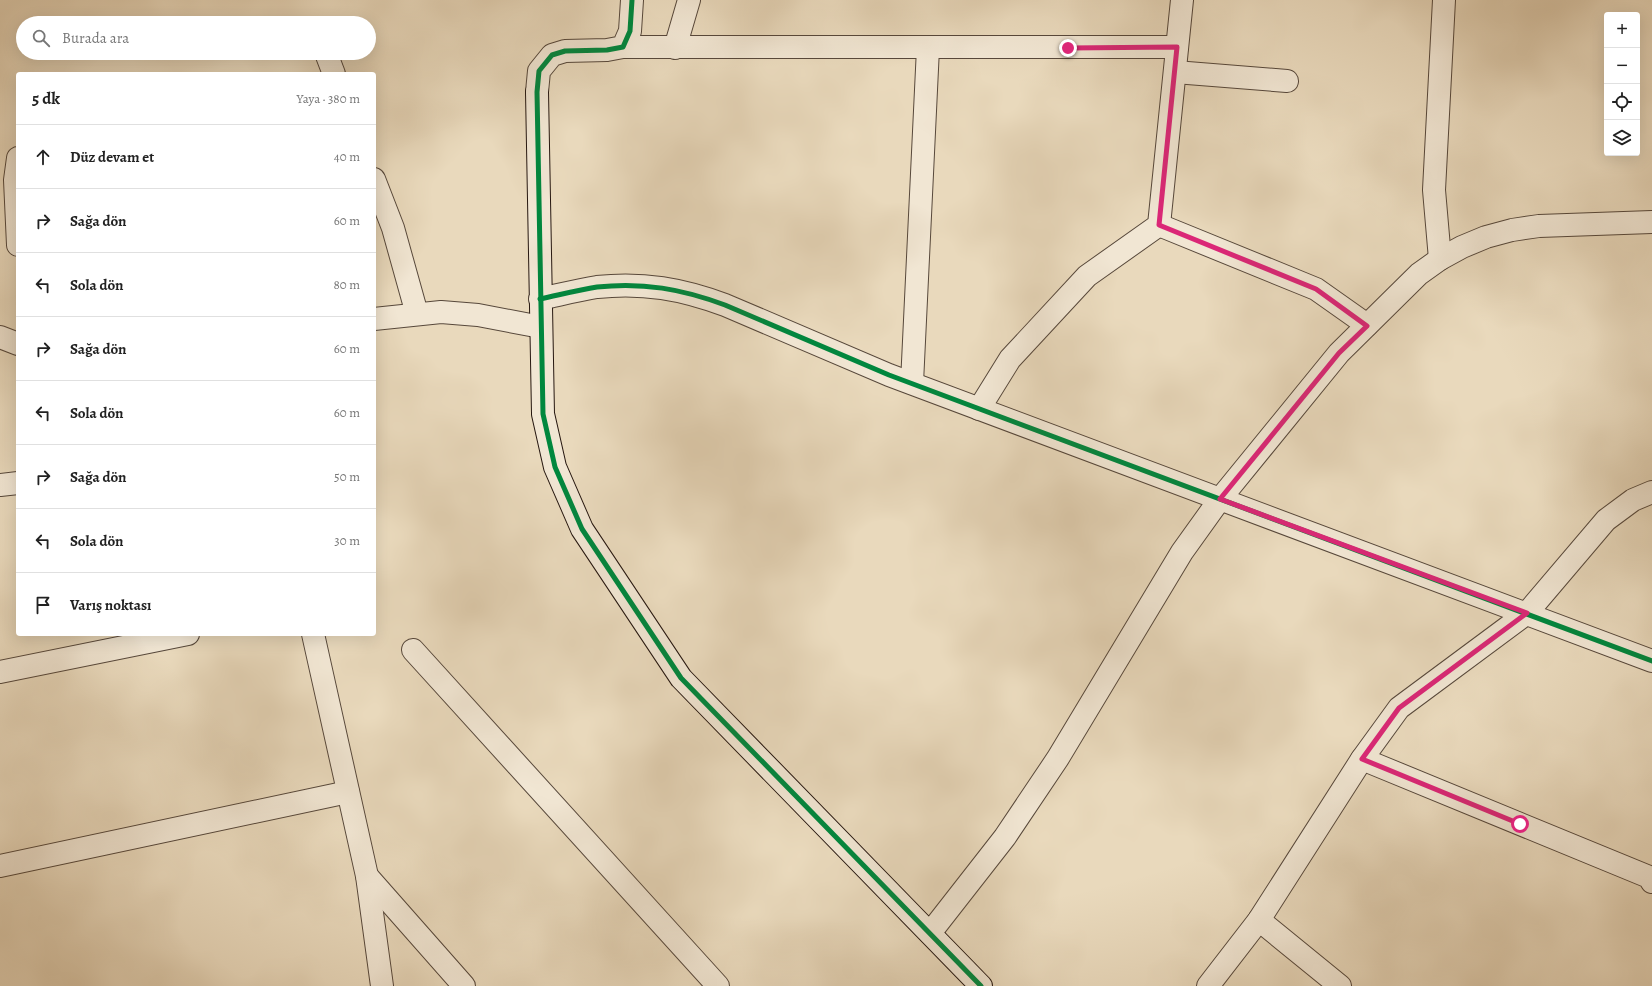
<!DOCTYPE html>
<html lang="tr">
<head>
<meta charset="utf-8">
<style>
  body { margin:0; font-family:Alegreya,serif; background:#f2f2f2; color:#222 }
  .controls { position:absolute; right:12px; top:12px; display:grid; overflow:hidden; border-radius:4px; box-shadow:0 4px 16px #0002 }
  .controls button { width:36px; height:36px; display:grid; place-items:center; padding:0; border:0; border-bottom:1px solid #e0e0e0; background:#fff; color:#222; font:20px sans-serif }
  .stop { position:absolute; width:12px; height:12px; margin:-9px; border:3px solid #db2777; border-radius:50%; background:#fff }
  .stop.end { background:#db2777; border-color:#fff; box-shadow:0 1px 4px #0008 }
  .list { margin:0; padding:0; list-style:none }
  h2 { display:flex; justify-content:space-between; align-items:center; height:52px; margin:0; padding:0 16px; font-size:17px }
  h2 small { font-size:13px; font-weight:400; color:#767676 }
  .list li { display:grid; grid-template-columns:26px 1fr auto; gap:12px; align-items:center; box-sizing:border-box; height:64px; padding:0 16px; border-top:1px solid #e0e0e0 }
  .list b { display:block; font-size:15px; white-space:nowrap }
  .list em { font-size:13px; font-style:normal; color:#767676 }
  .icon { flex:none; width:22px; height:22px; fill:none; stroke:currentColor; stroke-width:2; stroke-linecap:round; stroke-linejoin:round }
  .map { position:relative; flex:none; width:1652px; height:986px; overflow:hidden }
  .search { position:absolute; background:#fff; box-shadow:0 4px 16px #0002; left:16px; top:16px; width:360px; height:44px; display:flex; align-items:center; gap:10px; box-sizing:border-box; padding:0 14px; border-radius:22px; color:#767676; font-size:15px }
  .panel { position:absolute; background:#fff; box-shadow:0 4px 16px #0002; left:16px; top:72px; width:360px; height:564px; border-radius:4px }
  .map>svg:first-child { display:block }
  .lines { fill:none; stroke-linecap:round; stroke-linejoin:round }
  .street-casing { stroke:#57483b; stroke-width:24 }
  .secondary-casing { stroke:#261710; stroke-width:24 }
  .street { stroke:#f1e6d3; stroke-width:22 }
  .secondary { stroke:#f1e6d3; stroke-width:22 }
  .cycleway-casing { stroke:#f1e6d3; stroke-width:8 }
  .cycleway { stroke:#00873e; stroke-width:5 }
  .route { stroke:#db2777; stroke-width:5 }
</style>
</head>
<body>
<div class="map">
<svg width="1652" height="986" viewBox="0 0 1652 986">
  <rect width="100%" height="100%" fill="#e9d9bc"/>
  <filter id="stains"><feTurbulence type="fractalNoise" baseFrequency=".005" numOctaves="4"/><feColorMatrix values="0 0 0 0 .2 0 0 0 0 .09 0 0 0 0 .02 0 0 0 .5 -.17"/></filter>
  <radialGradient id="worn" r=".72"><stop offset=".6" stop-color="#630" stop-opacity="0"/><stop offset="1" stop-color="#630" stop-opacity=".3"/></radialGradient>
  <g class="lines">
    <g class="street-casing">
      <g id="street">
        <path d="M623,47H1177"/>
        <path d="M675,48L689,0"/>
        <path d="M326,53L334,74"/>
        <path d="M1175,72L1287,81"/>
        <path d="M537,92L539,71L552,55L565,51L607,50L623,47L630,31L632,0"/>
        <path d="M18,158L15,180L18,245"/>
        <path d="M374,179L393,228L417,314"/>
        <path d="M1159,225L1316,289L1367,325"/>
        <path d="M1440,259L1434,190L1444,0"/>
        <path d="M540,299C559,295 578,290 597,287C643,282 682,289 725,305L889,375L1652,661"/>
        <path d="M374,319L441,312L478,315L541,327"/>
        <path d="M0,337L18,344"/>
        <path d="M912,383L928,48"/>
        <path d="M979,409L1010,359L1087,276L1159,225L1182,0"/>
        <path d="M0,485L18,483"/>
        <path d="M313,634L367,876L382,986"/>
        <path d="M413,650L718,986"/>
        <path d="M0,672L188,634"/>
        <path d="M1362,759L1649,877L1652,882"/>
        <path d="M0,866L348,792"/>
        <path d="M367,876L464,986"/>
        <path d="M1259,920L1340,986"/>
        <path d="M930,933L1005,837L1058,758L1182,552L1220,499L1339,353L1419,274L1440,259L1462,247L1486,237L1512,230L1539,226L1652,222"/>
        <path d="M1208,986L1259,920L1362,759L1399,708L1527,613L1606,520L1633,500L1652,492"/>
      </g>
    </g>
    <g class="secondary-casing">
      <path id="secondary" d="M537,92L543,414L555,467L582,529L681,678L981,986"/>
    </g>
    <use href="#street" class="street"/>
    <use href="#secondary" class="secondary"/>
    <g class="cycleway-casing">
      <g id="cycleway">
        <path d="M632,0L630,31L623,47L607,50L565,51L552,55L539,71L537,92L543,414L555,467L582,529L681,678L981,986"/>
        <path d="M540,299C559,295 578,290 597,287C643,282 682,289 725,305L889,375L1652,661"/>
      </g>
    </g>
    <use href="#cycleway" class="cycleway"/>
  </g>
  <g class="lines">
    <path class="route" d="M1068,48L1177,47L1159,225L1316,289L1367,326L1339,353L1220,499L1527,613L1399,708L1362,759L1520,824"/>
  </g>
  <rect width="100%" height="100%" filter="url(#stains)"/>
  <rect width="100%" height="100%" fill="url(#worn)"/>
</svg>
<div class="controls">
<button>+</button>
<button>−</button>
<button><svg class="icon" aria-label="locate" viewBox="0 0 24 24"><circle cx="12" cy="12" r="6"/><path d="M12 2v4M12 18v4M2 12h4M18 12h4"/></svg></button>
<button><svg class="icon" aria-label="layers" viewBox="0 0 24 24"><path d="M12 4l9 5-9 5-9-5zM3 14l9 5 9-5"/></svg></button>
</div>
<div class="stop" style="left:1520px;top:824px"></div>
<div class="stop end" style="left:1068px;top:48px"></div>
<div class="search"><svg class="icon" aria-label="search" viewBox="0 0 24 24"><circle cx="10" cy="10" r="6"/><path d="M15 15l6 6"/></svg>Burada ara</div>
<section class="panel">
<h2>5 dk<small>Yaya · 380 m</small></h2>
<ul class="list">
<li><svg class="icon" aria-label="ahead" viewBox="0 0 24 24"><path d="M12 20V5M6 11l6-6 6 6"/></svg><div><b>Düz devam et</b></div><em>40 m</em></li>
<li><svg class="icon" aria-label="right" viewBox="0 0 24 24"><path d="M7 20v-9h11M14 6l5 5-5 5"/></svg><div><b>Sağa dön</b></div><em>60 m</em></li>
<li><svg class="icon" aria-label="left" viewBox="0 0 24 24"><path d="M17 20v-9H6M10 6l-5 5 5 5"/></svg><div><b>Sola dön</b></div><em>80 m</em></li>
<li><svg class="icon" aria-label="right" viewBox="0 0 24 24"><path d="M7 20v-9h11M14 6l5 5-5 5"/></svg><div><b>Sağa dön</b></div><em>60 m</em></li>
<li><svg class="icon" aria-label="left" viewBox="0 0 24 24"><path d="M17 20v-9H6M10 6l-5 5 5 5"/></svg><div><b>Sola dön</b></div><em>60 m</em></li>
<li><svg class="icon" aria-label="right" viewBox="0 0 24 24"><path d="M7 20v-9h11M14 6l5 5-5 5"/></svg><div><b>Sağa dön</b></div><em>50 m</em></li>
<li><svg class="icon" aria-label="left" viewBox="0 0 24 24"><path d="M17 20v-9H6M10 6l-5 5 5 5"/></svg><div><b>Sola dön</b></div><em>30 m</em></li>
<li><svg class="icon" aria-label="arrive" viewBox="0 0 24 24"><path d="M6 21V4h12l-3 4 3 4H6"/></svg><div><b>Varış noktası</b></div></li>
</ul>
</section>
</div>
</body>
</html>
